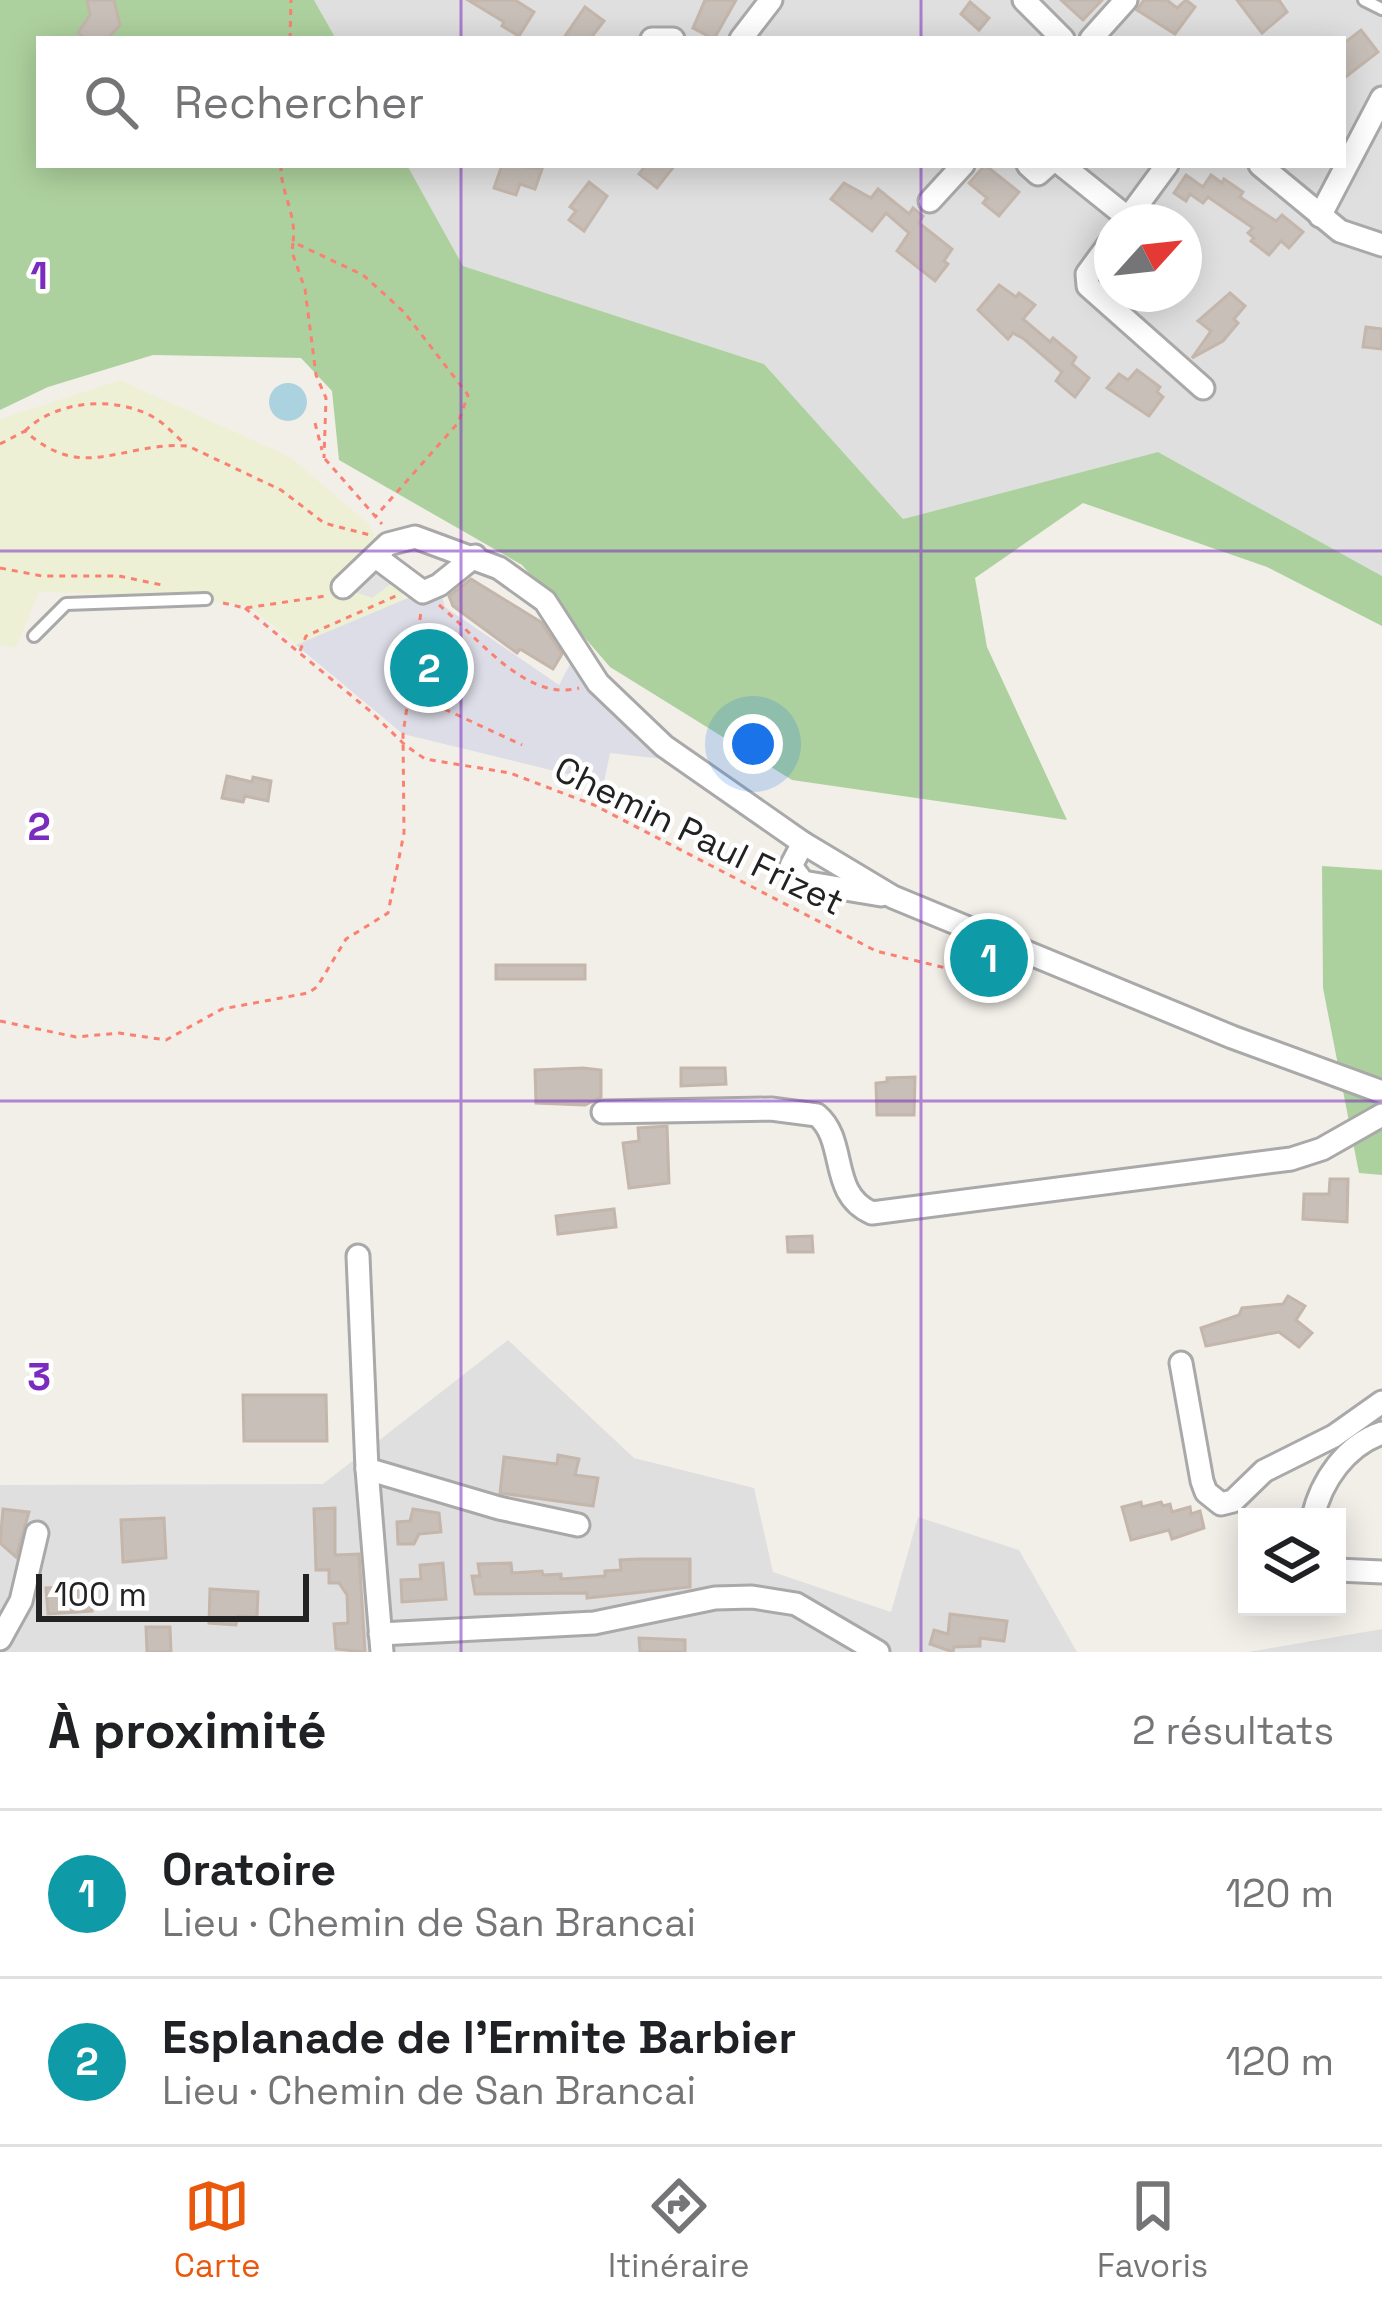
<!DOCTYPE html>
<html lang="fr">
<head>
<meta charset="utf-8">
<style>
  body { margin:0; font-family:"Space Grotesk",sans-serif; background:#f6f6f6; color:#202124 }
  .controls { position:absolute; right:36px; bottom:36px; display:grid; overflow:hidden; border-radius:0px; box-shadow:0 6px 30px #0003 }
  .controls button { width:108px; height:108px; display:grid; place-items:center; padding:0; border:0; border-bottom:3px solid #e0e0e0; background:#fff; color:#202124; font:60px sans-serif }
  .compass { position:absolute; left:1094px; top:204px; width:108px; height:108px; border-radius:50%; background:#fff; box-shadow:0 6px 30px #0003; rotate:63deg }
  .scale { position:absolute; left:36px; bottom:30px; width:273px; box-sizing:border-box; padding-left:12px; border:6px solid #222; border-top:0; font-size:33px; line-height:42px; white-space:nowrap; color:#222; -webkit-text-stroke:9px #fff; paint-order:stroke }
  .you { position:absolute; left:753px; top:744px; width:42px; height:42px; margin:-30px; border:9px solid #fff; border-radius:50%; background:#1a73e8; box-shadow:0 0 0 18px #1a73e833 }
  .badge { display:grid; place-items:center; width:78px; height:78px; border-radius:50%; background:#ea580c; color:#fff; font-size:39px; font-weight:700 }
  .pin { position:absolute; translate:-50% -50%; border:6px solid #fff; box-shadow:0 3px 12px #0006 }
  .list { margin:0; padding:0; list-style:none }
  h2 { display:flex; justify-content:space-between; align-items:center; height:156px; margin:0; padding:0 48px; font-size:51px }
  h2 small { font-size:39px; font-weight:400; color:#757577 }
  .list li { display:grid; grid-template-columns:78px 1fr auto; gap:36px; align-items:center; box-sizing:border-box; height:168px; padding:0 48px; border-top:3px solid #e0e0e0 }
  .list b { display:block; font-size:45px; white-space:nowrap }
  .list p { margin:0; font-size:39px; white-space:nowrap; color:#757577 }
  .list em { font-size:39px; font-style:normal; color:#757577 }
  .icon { flex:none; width:66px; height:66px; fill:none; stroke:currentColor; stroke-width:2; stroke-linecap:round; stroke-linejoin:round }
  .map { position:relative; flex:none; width:1382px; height:1652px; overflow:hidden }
  .search { position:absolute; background:#fff; box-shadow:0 6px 30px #0003; left:36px; right:36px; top:36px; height:132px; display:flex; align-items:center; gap:30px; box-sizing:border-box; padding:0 42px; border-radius:0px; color:#757577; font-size:45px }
  .sheet { height:492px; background:#fff }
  nav { display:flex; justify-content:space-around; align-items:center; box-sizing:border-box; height:168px; border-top:3px solid #e0e0e0; background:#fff; font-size:33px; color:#757577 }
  nav a { display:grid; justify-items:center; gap:6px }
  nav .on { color:#ea580c }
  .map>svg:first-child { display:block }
  .residential { fill:#e0dfdf; fill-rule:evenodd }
  .farmland { fill:#eef0d5 }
  .forest { fill:#add19e }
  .parking { fill:#e2e2e2 }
  .plaza { fill:#dddde8 }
  .water { fill:#aad3df }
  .building { fill:#c7bfb8; stroke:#c4b6ab; stroke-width:3 }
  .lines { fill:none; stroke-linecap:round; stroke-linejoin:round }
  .lane-casing { stroke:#a9a9a9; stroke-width:16 }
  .street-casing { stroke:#a9a9a9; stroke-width:27 }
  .path { stroke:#fa8072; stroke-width:3; stroke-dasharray:6 6; stroke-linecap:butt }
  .lane { stroke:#fff; stroke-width:10 }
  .street { stroke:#fff; stroke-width:21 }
  .grid { fill:none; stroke:#7b2cbf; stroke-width:3; stroke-opacity:0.55 }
  .labels { text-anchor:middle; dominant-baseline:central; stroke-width:9; stroke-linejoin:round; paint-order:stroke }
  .street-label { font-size:36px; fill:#222; stroke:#fff }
  .grid-label { font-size:39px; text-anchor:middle; font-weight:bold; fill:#7b2cbf; stroke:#fff; stroke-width:9; stroke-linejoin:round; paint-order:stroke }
</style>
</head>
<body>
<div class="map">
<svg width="1382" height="1652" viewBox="0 0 1382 1652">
  <rect width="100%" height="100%" fill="#f2efe9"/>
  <g class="residential">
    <path d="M314,0H1382V576L1158,452L903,519L764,364L463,266L407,165H1343V39H336ZM1112,222H1184V294H1112Z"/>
    <path d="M508,1340L634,1458L754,1488L773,1572L891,1612L918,1517L1019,1550L1077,1652H0V1485L323,1484Z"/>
    <path d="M1382,1629V1652H1248Z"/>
  </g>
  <path class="farmland" d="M120,380L290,457L369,524L413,617L401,729L249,606L158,595L39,592L16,648L0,645V419Z"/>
  <g class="forest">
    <path d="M0,0H314L336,39H39V165H407L463,266L764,364L903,519L1158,452L1382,576V626L1267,567L1083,503L975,578L987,647L1067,820L792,780L610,667L522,565L339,460L332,391L301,358L153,355L48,387L0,410Z"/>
    <path d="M1322,866L1382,870V1175L1359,1173L1323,988Z"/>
  </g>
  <path class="parking" d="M373,545L406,573L372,598L330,583Z"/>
  <path class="plaza" d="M439,585L445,607L559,685L577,651L664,746L663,759L610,753L604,783L403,734L296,645Z"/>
  <circle class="water" cx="288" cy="402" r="19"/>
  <g class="building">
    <path d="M87,0H114L120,25L107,39H87L78,33L90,15Z"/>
    <path d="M468,0H515L534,12L519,36L502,26L504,22Z"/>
    <path d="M705,0H736L714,39L693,28Z"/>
    <path d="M1061,0H1102L1083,20Z"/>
    <path d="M1144,0H1167L1177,8L1186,0L1195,7L1175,34L1137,10Z"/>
    <path d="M1237,0H1279L1287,12L1262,33Z"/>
    <path d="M970,2L989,18L979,30L961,14Z"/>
    <path d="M585,7L604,21L590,39H563Z"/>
    <path d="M1361,30L1378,52L1343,79V44Z"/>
    <path d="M502,165L542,169L535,189L520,184L516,195L494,188Z"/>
    <path d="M646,165H675L657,188L639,174Z"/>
    <path d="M985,165L1019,192L999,216L983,203L987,198L969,183Z"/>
    <path d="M1186,175L1203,187L1211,175L1222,183L1224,179L1243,192L1240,197L1276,221L1282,215L1303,232L1289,248L1281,241L1269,255L1251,241L1254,238L1248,233L1253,228L1208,197L1203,203L1190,194L1186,201L1174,193Z"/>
    <path d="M589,182L607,196L584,231L569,220L576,211L570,207Z"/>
    <path d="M844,183L871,198L878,189L909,214L913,208L923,216L919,223L952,249L944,261L948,264L935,281L897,251L909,233L886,213L872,231L831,199Z"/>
    <path d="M999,285L1016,297L1019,293L1035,305L1023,319L1050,342L1053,338L1076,357L1072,364L1089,378L1075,397L1056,381L1062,372L1024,339L1013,333L1008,339L978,310Z"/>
    <path d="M1230,293L1245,306L1234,319L1238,323L1223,341L1192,358L1211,331L1198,321Z"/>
    <path d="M1366,327L1382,329V349L1363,347Z"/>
    <path d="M1137,370L1160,387L1157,392L1163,397L1149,416L1107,388L1119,374L1128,380Z"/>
    <path d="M471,579L541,622L562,654L553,669L520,649L517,653L453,606L449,596Z"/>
    <path d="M227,776L252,782L253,777L271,781L268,801L245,796L243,802L222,798Z"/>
    <rect x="496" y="965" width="89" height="14"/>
    <path d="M583,1068L601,1070V1097L585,1105L536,1103L535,1070Z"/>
    <path d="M681,1068H725L726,1084L681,1086Z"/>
    <path d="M915,1077L914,1115H877L876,1083L887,1082V1078Z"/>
    <path d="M667,1126L669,1183L629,1188L623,1143L639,1141L638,1128Z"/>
    <path d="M1330,1179H1348L1347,1222L1303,1219L1304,1194H1329Z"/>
    <path d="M614,1209L616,1227L558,1234L556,1216Z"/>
    <path d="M812,1236L813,1252H788L787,1237Z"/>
    <path d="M1288,1296L1305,1306L1296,1320L1312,1333L1299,1347L1279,1332L1206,1346L1201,1328L1239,1315L1242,1308L1283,1304Z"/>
    <path d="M243,1395H326L327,1441H244Z"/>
    <path d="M558,1455L579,1459L575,1475L598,1478L593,1506L500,1493L504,1457L557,1464Z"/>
    <path d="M1141,1502L1142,1507L1161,1502L1163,1506L1170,1504L1172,1512L1190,1507L1191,1514L1200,1511L1204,1528L1172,1539L1169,1530L1131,1540L1122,1507Z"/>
    <path d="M335,1508V1555L359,1554L365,1652L336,1649L334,1624L348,1623L347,1595L339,1583H329V1570H316L314,1509Z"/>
    <path d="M3,1509L29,1512L16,1557L0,1543Z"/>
    <path d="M413,1509L439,1513L441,1532L419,1534L414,1544H398L397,1522L410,1521Z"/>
    <path d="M164,1518L166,1558L123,1562L121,1520Z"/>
    <path d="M638,1559H690V1587L587,1598V1593L475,1594L472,1576H480L478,1564L511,1563L512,1573L542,1571L543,1575L561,1574V1579L605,1576V1571L621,1570L620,1560Z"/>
    <path d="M443,1563L446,1599L402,1602L401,1580L421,1579L420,1565Z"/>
    <path d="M91,1586L92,1611L48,1614L46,1588Z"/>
    <path d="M210,1589L258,1592L257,1617L237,1616L236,1625L209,1623Z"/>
    <path d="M950,1614L1007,1621L1004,1641L980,1638V1646L954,1647L953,1652L930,1644L934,1630L948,1634Z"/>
    <path d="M146,1627H170L171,1652H147Z"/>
    <path d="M639,1638L685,1640V1652H640Z"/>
  </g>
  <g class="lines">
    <g class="lane-casing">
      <g id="lane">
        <path d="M1364,0L1382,9"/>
        <path d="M34,636L66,604L206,599"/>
      </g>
    </g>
    <g class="street-casing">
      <g id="street">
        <path d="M1024,0L1063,39"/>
        <path d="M652,39H673"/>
        <path d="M741,39L771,0"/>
        <path d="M1091,39L1126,0"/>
        <path d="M1028,165L1038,174L1048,165"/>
        <path d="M1062,165L1128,218"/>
        <path d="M1260,165L1340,231L1382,245"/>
        <path d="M930,201L963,165"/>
        <path d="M1320,216L1382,98"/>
        <path d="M1125,222L1167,165"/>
        <path d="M1112,240L1087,274L1088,286L1203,388"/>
        <path d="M376,557L423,592L439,585L475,556"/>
        <path d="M343,587L388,544L415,537L499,568L545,601L598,683L664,746L803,843L893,897L1232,1037L1382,1092"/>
        <path d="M803,843L791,866L803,882L881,895"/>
        <path d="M603,1112L771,1109L817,1115C848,1141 828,1194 872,1213L1291,1159L1322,1149L1382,1115"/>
        <path d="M358,1256L367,1469L382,1652"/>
        <path d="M1181,1363L1202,1481L1206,1492L1221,1504L1233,1501L1264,1471L1334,1436L1382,1402"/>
        <path d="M367,1469L499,1508L578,1525"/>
        <path d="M1313,1517C1321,1481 1346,1445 1382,1433"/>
        <path d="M1337,1570L1382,1572"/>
        <path d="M380,1634L594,1623L715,1598L752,1597L796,1604L878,1652"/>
        <path d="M0,1639L21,1601L37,1533"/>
      </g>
    </g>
    <g class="path">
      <path d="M290,39L291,0"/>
      <path d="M281,165C280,192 297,214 293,242L363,275L404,312L468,395L458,423L375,517"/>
      <path d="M293,243L292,252L305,289L316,375L326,398L324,458"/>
      <path d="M315,423L322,450"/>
      <path d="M25,431C57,399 120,395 158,420C168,427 177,437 186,445"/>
      <path d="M0,444L25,431C84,484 122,441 188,446L281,490L324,523L370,535"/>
      <path d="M325,459L382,524"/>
      <path d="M0,568L42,576H119L162,585"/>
      <path d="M223,603L245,608L326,596"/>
      <path d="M439,605C476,635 526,703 579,688"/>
      <path d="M245,608L370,711L405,745L425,759L510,773L594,805L876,951L946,968L1001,965"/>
      <path d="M300,651L306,636L398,595"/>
      <path d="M412,694L522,745"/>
      <path d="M0,1021L76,1037L119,1033L166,1040L222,1009L308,993L317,987L346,939L388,913L404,833L403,734L421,612"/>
    </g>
    <use href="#lane" class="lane"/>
    <use href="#street" class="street"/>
  </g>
  <path class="grid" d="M461,0V39M921,0V39M461,165V1652M921,165V1652M0,551H1382M0,1101H1382"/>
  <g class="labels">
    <g class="street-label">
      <text transform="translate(699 836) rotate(26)">Chemin Paul Frizet</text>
    </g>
  </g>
  <g class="grid-label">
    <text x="39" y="289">1</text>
    <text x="39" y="840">2</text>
    <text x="39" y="1390">3</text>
  </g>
</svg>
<div class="controls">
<button><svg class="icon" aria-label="layers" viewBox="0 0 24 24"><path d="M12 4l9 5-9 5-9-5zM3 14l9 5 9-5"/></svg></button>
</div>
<svg class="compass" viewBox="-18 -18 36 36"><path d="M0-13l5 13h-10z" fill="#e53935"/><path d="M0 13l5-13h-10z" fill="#757577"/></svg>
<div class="scale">100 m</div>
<div class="you"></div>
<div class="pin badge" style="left:989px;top:958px;background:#0f9aa8">1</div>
<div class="pin badge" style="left:429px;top:668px;background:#0f9aa8">2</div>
<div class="search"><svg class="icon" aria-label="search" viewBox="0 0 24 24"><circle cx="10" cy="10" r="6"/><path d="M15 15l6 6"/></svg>Rechercher</div>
</div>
<section class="sheet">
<h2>À proximité<small>2 résultats</small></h2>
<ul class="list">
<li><span class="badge" style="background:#0f9aa8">1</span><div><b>Oratoire</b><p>Lieu · Chemin de San Brancai</p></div><em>120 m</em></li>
<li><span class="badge" style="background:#0f9aa8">2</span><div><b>Esplanade de l'Ermite Barbier</b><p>Lieu · Chemin de San Brancai</p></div><em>120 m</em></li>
</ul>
</section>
<nav>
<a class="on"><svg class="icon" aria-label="map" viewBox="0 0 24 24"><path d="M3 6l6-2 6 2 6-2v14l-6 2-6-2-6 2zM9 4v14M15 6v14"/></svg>Carte</a>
<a><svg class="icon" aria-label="directions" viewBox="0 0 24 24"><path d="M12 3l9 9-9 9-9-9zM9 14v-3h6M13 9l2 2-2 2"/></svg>Itinéraire</a>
<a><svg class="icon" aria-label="saved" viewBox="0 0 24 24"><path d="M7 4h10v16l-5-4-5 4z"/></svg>Favoris</a>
</nav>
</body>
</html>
